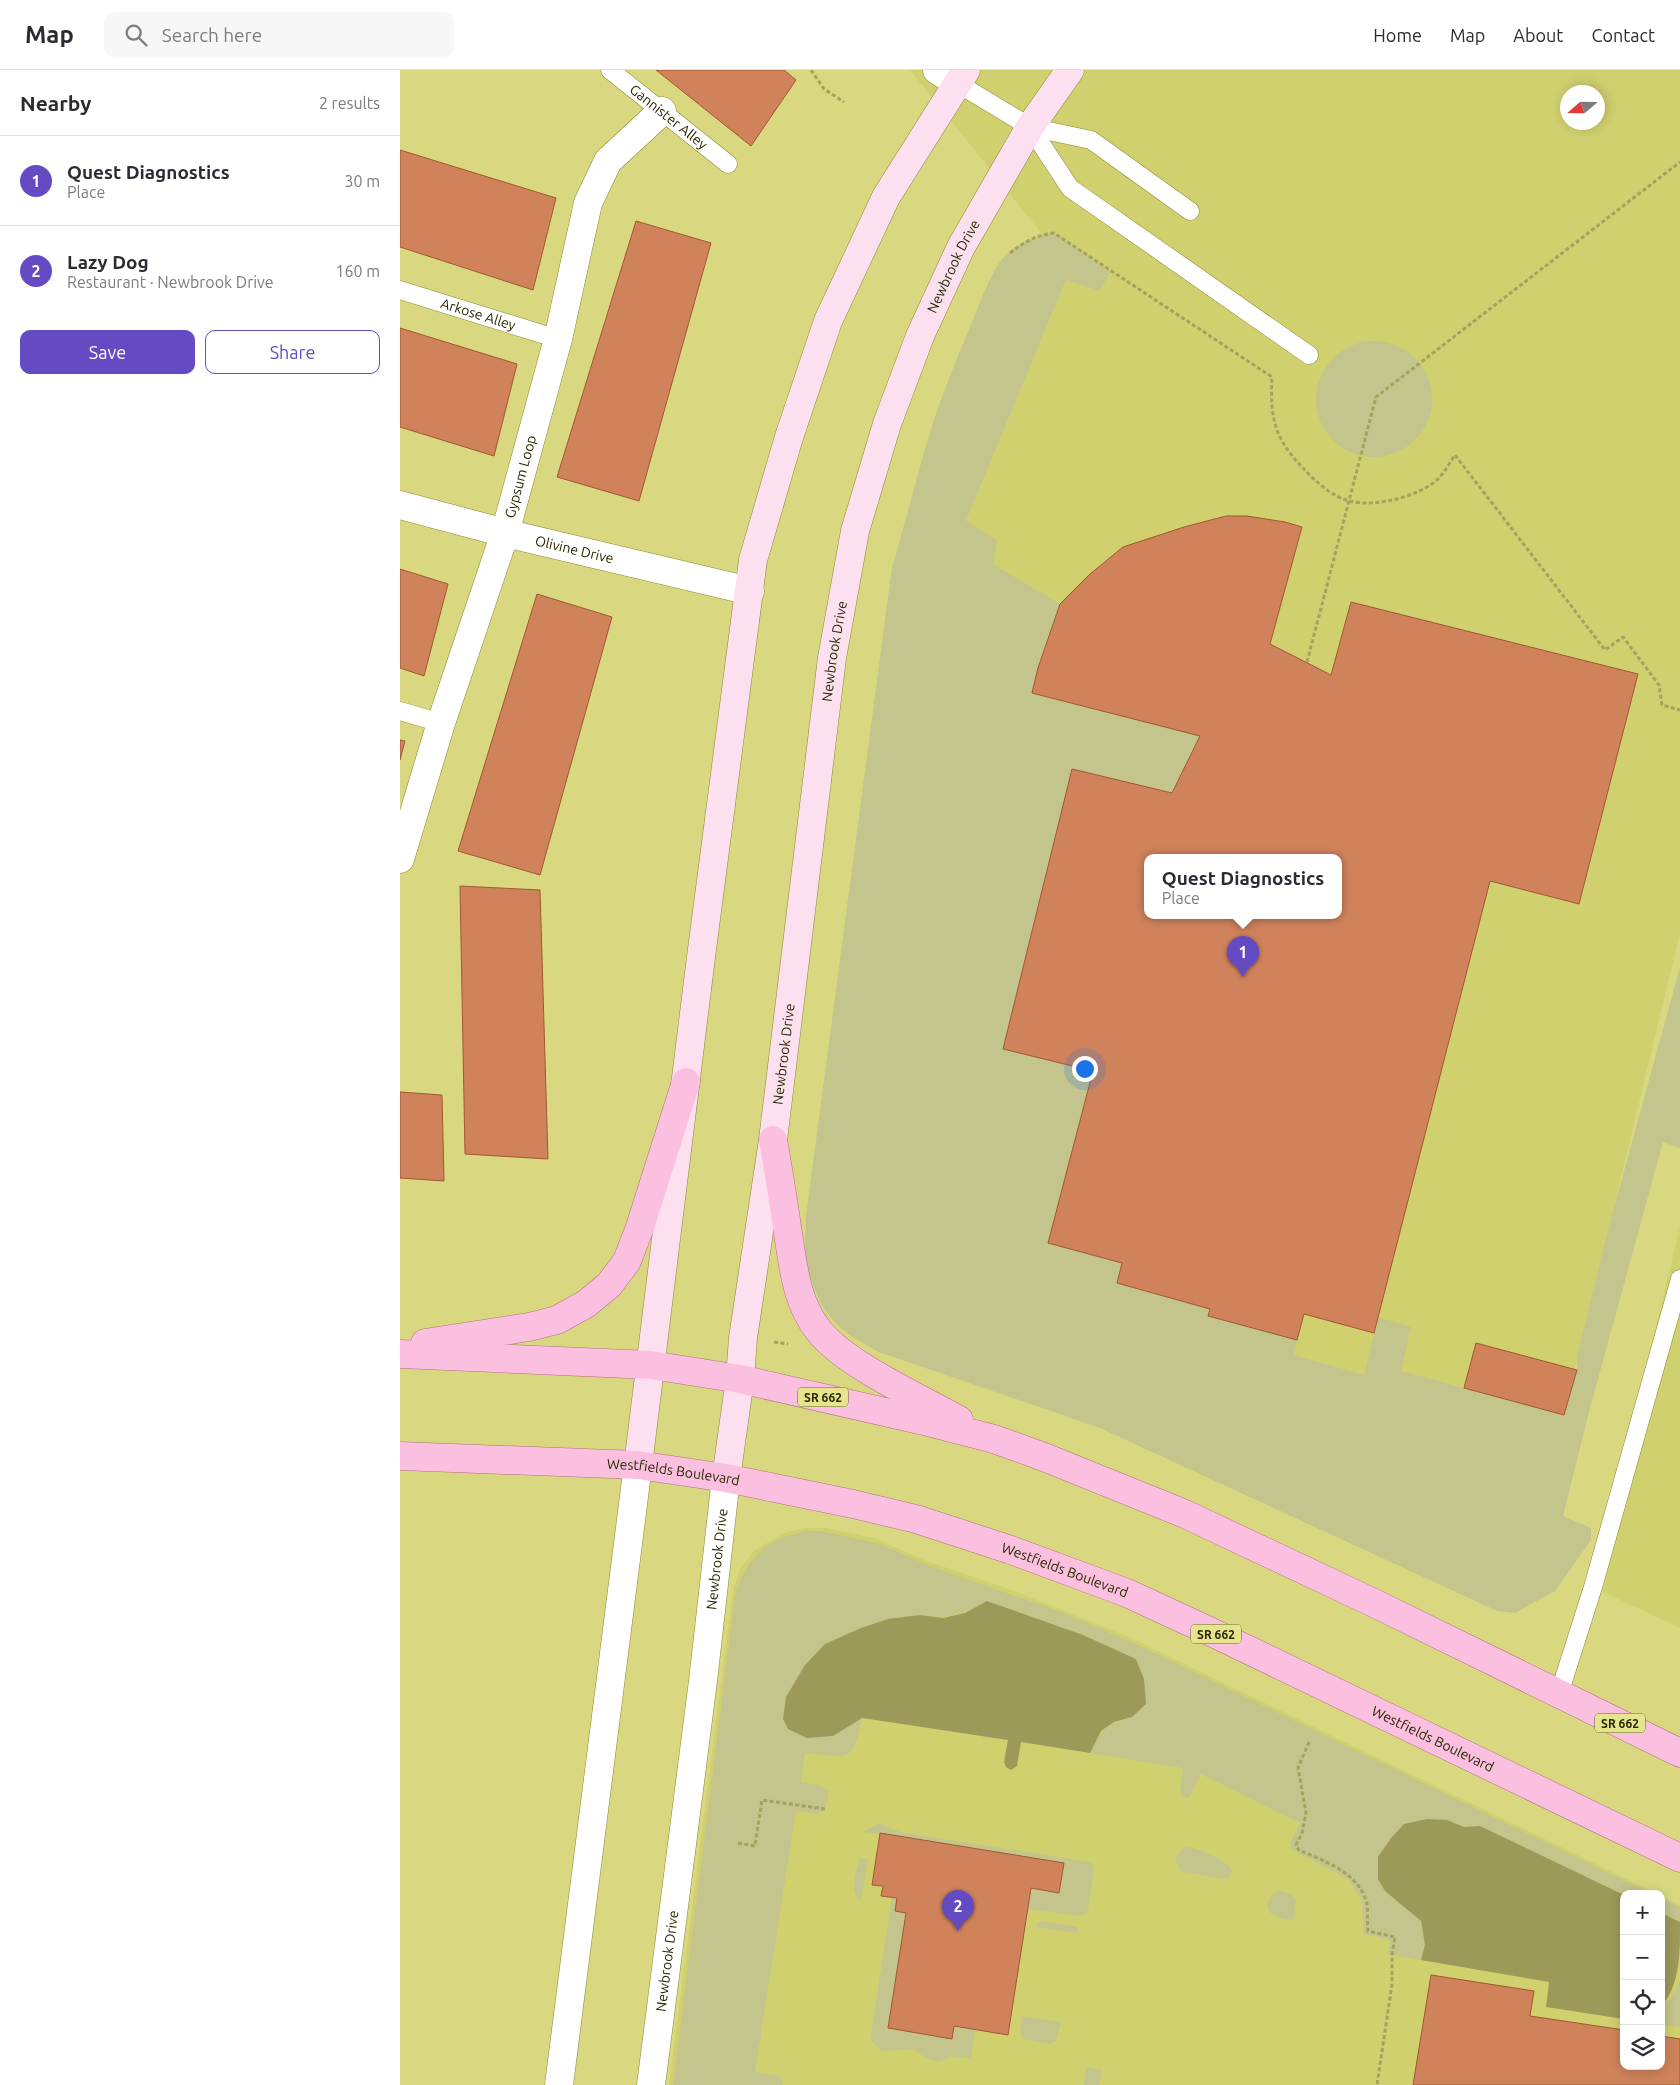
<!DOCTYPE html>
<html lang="en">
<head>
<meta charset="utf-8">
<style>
  body { margin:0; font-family:Ubuntu,sans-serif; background:#f7f7f7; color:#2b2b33 }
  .controls { position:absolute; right:15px; bottom:15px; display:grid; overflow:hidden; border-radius:10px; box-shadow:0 2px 12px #0003 }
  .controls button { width:45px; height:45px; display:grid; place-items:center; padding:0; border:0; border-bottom:1px solid #e1e1e2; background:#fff; color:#2b2b33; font:25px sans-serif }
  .compass { position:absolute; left:1160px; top:15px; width:45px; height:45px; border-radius:50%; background:#fff; box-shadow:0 2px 12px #0003; rotate:250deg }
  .you { position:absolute; left:684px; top:998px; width:18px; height:18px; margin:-12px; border:4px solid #fff; border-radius:50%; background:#1a73e8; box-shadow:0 0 0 8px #1a73e833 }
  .badge { display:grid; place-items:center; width:32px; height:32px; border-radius:50%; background:#644bc4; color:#fff; font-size:16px; font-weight:700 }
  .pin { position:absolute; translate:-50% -41px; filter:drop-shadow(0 1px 2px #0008) }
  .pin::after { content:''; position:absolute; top:26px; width:18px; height:15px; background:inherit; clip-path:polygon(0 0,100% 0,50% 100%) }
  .popup { position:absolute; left:744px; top:784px; width:198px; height:65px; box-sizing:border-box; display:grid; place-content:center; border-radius:10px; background:#fff; filter:drop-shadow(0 1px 4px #0005); font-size:16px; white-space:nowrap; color:#7c7c81 }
  .popup b { font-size:19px; color:#2b2b33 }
  .popup::after { content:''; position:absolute; left:50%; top:100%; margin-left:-10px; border:10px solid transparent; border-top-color:#fff }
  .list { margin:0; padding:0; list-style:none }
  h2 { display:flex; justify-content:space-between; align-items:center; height:65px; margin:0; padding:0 20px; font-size:21px }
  h2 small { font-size:16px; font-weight:400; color:#7c7c81 }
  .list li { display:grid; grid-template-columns:32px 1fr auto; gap:15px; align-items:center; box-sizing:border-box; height:90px; padding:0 20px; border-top:1px solid #e1e1e2 }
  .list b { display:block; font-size:19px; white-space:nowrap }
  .list p { margin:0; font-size:16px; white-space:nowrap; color:#7c7c81 }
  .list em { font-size:16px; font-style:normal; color:#7c7c81 }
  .actions { display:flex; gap:10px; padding:15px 20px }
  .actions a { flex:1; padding:11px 0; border:1px solid #644bc4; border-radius:10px; text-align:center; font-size:18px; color:#644bc4 }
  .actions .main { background:#644bc4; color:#fff }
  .icon { flex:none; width:28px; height:28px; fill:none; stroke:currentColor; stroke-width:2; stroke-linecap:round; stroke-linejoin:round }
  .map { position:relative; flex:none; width:1280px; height:2015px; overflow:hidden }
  header { display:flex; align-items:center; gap:30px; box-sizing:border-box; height:70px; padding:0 25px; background:#fff; border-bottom:1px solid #e1e1e2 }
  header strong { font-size:24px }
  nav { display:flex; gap:28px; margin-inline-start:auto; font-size:18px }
  .search { width:350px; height:45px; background:#f7f7f7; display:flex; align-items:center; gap:12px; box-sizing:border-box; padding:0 18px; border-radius:10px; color:#7c7c81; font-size:19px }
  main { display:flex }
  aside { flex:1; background:#fff }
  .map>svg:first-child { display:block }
  .built { fill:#d1d06f; fill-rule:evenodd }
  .green { fill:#c4c48d }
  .forest { fill:#9b9a59 }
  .building { fill:#d0835b; stroke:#a0582f; fill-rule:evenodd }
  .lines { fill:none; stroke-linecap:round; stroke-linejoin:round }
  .lane-casing { stroke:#8a882f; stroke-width:19 }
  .street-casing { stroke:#8a882f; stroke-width:29 }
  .secondary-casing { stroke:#8a882f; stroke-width:29 }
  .primary-casing { stroke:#b07083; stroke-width:29 }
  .path { stroke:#a4a35b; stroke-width:3; stroke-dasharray:4 2.5; stroke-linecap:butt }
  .lane { stroke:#fff; stroke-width:18 }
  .street { stroke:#fff; stroke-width:28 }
  .secondary { stroke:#fde0ef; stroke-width:28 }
  .primary { stroke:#fbc0df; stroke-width:28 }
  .labels { text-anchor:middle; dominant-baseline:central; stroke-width:4; stroke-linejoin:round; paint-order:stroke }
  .shield { fill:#e6e58d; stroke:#62612c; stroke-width:1 }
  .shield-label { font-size:12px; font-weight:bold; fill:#292802 }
  .street-label { font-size:14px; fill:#292802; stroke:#e6e58d }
</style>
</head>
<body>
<header>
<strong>Map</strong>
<div class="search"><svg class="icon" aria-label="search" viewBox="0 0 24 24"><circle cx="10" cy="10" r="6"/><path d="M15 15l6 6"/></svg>Search here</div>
<nav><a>Home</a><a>Map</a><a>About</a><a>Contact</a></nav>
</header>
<main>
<aside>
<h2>Nearby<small>2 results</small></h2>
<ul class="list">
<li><span class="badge">1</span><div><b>Quest Diagnostics</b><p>Place</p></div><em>30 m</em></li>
<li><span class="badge">2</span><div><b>Lazy Dog</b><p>Restaurant · Newbrook Drive</p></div><em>160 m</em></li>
</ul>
<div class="actions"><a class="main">Save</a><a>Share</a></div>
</aside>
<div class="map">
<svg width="1280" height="2015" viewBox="0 0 1280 2015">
  <rect width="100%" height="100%" fill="#d9d881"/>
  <g class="built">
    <path d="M510,0H1280V863L1164,1345L529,1230L566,451L666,210L698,221L711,202L642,164ZM1168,22H1198V52H1168ZM748,788H938V846H748Z"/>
    <path d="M1280,1157V1558L1193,1517Z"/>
    <path d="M405,1458H425L474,1468L527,1491L617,1522L727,1566L1258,1824H1224V1996H1261V1826L1280,1835V2015H269L333,1520L340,1499L355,1480L386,1462Z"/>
  </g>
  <g class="green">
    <path d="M654,163L711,202L699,221L666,210L566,451L597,470L593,494L660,534L638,598L632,623L800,666L772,723L604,979L693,1001L648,1173L722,1193L717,1213L810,1239L809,1246L897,1270L894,1285L964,1305L978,1247L1011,1257L1001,1301L1164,1345L1177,1300V1286L1209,1156L1280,897V1078L1263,1072L1190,1338L1163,1446L1191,1458V1470L1155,1521L1115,1543L1097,1541L700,1358L479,1282C445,1264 424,1250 412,1211C409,1204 406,1196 405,1189C405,1175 406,1160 406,1146L492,497C505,455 515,412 528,369C540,329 556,290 572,252C579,235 589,208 599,193C611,176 634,165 654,163Z"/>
    <circle cx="974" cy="329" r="58"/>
    <path d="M410,1461H420L477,1473L530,1496L658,1541L734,1573L1252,1824L1224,1825L1080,1756L1064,1757L1047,1750L978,1787V1809L985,1821L1021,1851L1025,1875L1021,1890L988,1884L990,1870L964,1864L962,1832L949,1810L891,1779L890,1773L900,1753L801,1704L789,1728L782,1727L780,1719L783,1698L690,1683C702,1658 705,1655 732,1647L735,1589L683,1565L587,1531C561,1545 550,1549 520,1545L386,1627L383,1650L433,1666L462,1648C453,1697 446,1686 405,1683L401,1712L421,1716L428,1721V1729L423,1741L418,1744L396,1741L355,2002L379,2006L383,2011L382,2015H273L335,1526C346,1487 369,1466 410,1461Z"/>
    <path d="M478,1753L500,1762L690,1792L694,1796V1799L688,1840L686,1844L680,1846L628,1839L631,1818L659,1822L664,1793L463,1762Z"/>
    <path d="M785,1777C795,1776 829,1791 832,1801L830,1807L824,1809L780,1801L775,1790L779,1782Z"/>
    <path d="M460,1788L468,1789L461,1831C448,1823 457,1800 460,1788Z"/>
    <path d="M879,1821L891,1824L896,1830L894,1848L892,1850C886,1849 880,1849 875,1846C862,1840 868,1824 879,1821Z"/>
    <path d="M492,1827L497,1828L506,1843L488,1958L552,1969L554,1956L575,1960L571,1989L551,1986L539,1992L526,1988L513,1979L483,1981L472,1972L471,1964Z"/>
    <path d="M1261,1828L1280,1837V1852L1261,1843Z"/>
    <path d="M642,1851L678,1857L677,1863L636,1857L637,1853Z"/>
    <path d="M1280,1910V1957L1261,1955V1937L1271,1928Z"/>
    <path d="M622,1946L661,1952L656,1971L650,1974L623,1969L620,1962Z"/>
    <path d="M686,1997L702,2000L699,2015H684Z"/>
  </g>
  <g class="forest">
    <path d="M587,1531L683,1565L736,1589L744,1609L746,1634L732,1647L714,1652L701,1661L690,1683L621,1672L617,1696L611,1700L606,1697L604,1692L608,1670L462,1648L433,1666L407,1668L388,1659L383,1649L386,1627L405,1595L425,1574L461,1558L488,1549L520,1545L543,1548L565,1543Z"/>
    <path d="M1027,1749L1047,1750L1064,1757L1080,1756L1224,1825V1949L1146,1937L1149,1912L1021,1890L1025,1875L1021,1851L985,1821L978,1809V1787L991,1768L1004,1754Z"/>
    <path d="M1261,1843L1280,1852C1280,1885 1280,1914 1261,1937Z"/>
  </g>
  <g class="building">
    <path d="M256,0H384L396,10L351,76Z"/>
    <path d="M0,80L156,128L133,220L0,177Z"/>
    <path d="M236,151L311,173L239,431L157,407Z"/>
    <path d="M0,258L117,294L94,386L0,357Z"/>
    <path d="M826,446H847L885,452L902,457L870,574L931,605L951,532L1238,604L1179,834L1090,811L974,1263L904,1244L897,1270L808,1246L810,1239L717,1213L722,1193L648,1173L693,1001L603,979L672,699L772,723L800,666L632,623L638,598L660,534L690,504L723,477L784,457ZM748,788H938V846H748Z"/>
    <path d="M0,499L48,514L24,606L0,598Z"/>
    <path d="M137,524L212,547L140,805L58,781Z"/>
    <path d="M0,670L5,671L0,690Z"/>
    <path d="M60,816L140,820L148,1089L65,1084Z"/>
    <path d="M0,1022L42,1025L44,1111L0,1108Z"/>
    <path d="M1076,1273L1177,1300L1164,1345L1064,1318Z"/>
    <path d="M480,1763L664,1793L659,1823L631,1818L608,1965L554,1956L552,1969L488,1958L506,1843L495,1841L497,1828L481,1826L483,1816L472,1815Z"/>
    <path d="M1031,1905L1134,1921L1130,1946L1224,1960V1996H1261V1966L1280,1969V2015H1013Z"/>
  </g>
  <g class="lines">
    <g class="lane-casing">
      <g id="lane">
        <path id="s1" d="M210,0L328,94"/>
        <path d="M557,13L630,57L691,70L790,141"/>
        <path d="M630,57L670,118L909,285"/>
        <path id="s2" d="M0,220L158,269"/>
        <path d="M0,641L41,653"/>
        <path d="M1159,1624L1193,1517L1280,1209"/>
      </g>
    </g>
    <g class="street-casing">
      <g id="street">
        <path d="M537,0L557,13"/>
        <path id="s3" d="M0,435L105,463L350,521"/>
        <path id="s4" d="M0,789L41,653L105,463L158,269L188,133L208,91L262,41"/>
        <path d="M159,2015L238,1395"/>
        <path id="s5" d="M251,2015L303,1611L326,1408"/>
      </g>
    </g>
    <g class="secondary-casing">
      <g id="secondary">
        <path d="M238,1395L301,887L353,490L389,367L428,251L486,127L566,0"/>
        <path id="s6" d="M326,1408L340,1309L343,1268L373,1070L432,588L455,461L487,354L520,266L561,177L630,57L670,0"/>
      </g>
    </g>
    <g class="primary-casing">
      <g id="primary">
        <path d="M373,1070C378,1099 383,1128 387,1157C393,1193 395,1231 419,1261C446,1295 520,1328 559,1350"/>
        <path d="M25,1273L129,1257L157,1250L186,1234L209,1215L227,1191L240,1157L286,1012"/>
        <path d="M0,1284L251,1295L340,1309L520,1350L594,1369L644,1387L785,1444L976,1534L1280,1683"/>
        <path id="s7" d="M0,1386L238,1395L326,1408L453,1434L516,1449L611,1480L727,1523L807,1560L1280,1788"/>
      </g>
    </g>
    <g class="path">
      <path d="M411,0L424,19L444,32"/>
      <path d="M610,183C624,172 636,165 654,163L872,307C871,325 871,343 877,360C882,374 893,388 903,398C915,411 932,427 950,431C975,438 1022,426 1040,407C1046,400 1050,392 1055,385L1205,580L1223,567L1259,615L1262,635L1280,640"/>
      <path d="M907,592L976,327L1280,92"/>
      <path d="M374,1272L388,1274"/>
      <path d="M909,1672L898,1698L906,1743L902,1763L896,1775L899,1780C924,1791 960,1803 967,1834C968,1842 967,1852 968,1861L995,1867L992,1885V1914L977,2015"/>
      <path d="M338,1773L355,1776L362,1730L425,1739"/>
    </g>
    <use href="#lane" class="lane"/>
    <use href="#street" class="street"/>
    <use href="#secondary" class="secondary"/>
    <use href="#primary" class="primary"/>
  </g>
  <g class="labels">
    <g class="shield">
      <rect x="398" y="1317.5" width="50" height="19" rx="4"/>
      <rect x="791" y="1554.5" width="50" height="19" rx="4"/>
      <rect x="1195" y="1643.5" width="50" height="19" rx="4"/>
    </g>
    <g class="shield-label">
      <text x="423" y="1327">SR 662</text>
      <text x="816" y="1564">SR 662</text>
      <text x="1220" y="1653">SR 662</text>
    </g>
    <g class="street-label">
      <text stroke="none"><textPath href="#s1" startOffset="75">Gannister Alley</textPath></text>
      <text stroke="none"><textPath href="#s6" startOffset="1239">Newbrook Drive</textPath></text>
      <text stroke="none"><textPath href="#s2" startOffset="82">Arkose Alley</textPath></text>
      <text stroke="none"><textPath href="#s4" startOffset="401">Gypsum Loop</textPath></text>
      <text stroke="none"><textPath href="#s3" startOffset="180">Olivine Drive</textPath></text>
      <text stroke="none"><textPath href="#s6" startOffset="834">Newbrook Drive</textPath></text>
      <text stroke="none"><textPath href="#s6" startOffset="428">Newbrook Drive</textPath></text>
      <text stroke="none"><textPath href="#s7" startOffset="274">Westfields Boulevard</textPath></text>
      <text stroke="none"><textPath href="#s5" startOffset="530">Newbrook Drive</textPath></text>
      <text stroke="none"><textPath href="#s7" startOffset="679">Westfields Boulevard</textPath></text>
      <text stroke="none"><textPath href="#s7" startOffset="1084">Westfields Boulevard</textPath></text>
      <text stroke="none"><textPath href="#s5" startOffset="125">Newbrook Drive</textPath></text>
    </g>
  </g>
</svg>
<div class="controls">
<button>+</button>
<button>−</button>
<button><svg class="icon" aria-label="locate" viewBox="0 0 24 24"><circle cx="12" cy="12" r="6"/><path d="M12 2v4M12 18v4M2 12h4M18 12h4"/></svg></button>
<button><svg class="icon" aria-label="layers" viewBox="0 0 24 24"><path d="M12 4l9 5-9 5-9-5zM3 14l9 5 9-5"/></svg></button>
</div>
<svg class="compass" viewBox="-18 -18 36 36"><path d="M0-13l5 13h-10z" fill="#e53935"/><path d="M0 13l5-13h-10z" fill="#7c7c81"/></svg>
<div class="you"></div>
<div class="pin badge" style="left:843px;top:907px">1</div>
<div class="popup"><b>Quest Diagnostics</b>Place</div>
<div class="pin badge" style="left:558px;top:1861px">2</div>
</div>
</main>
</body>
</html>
